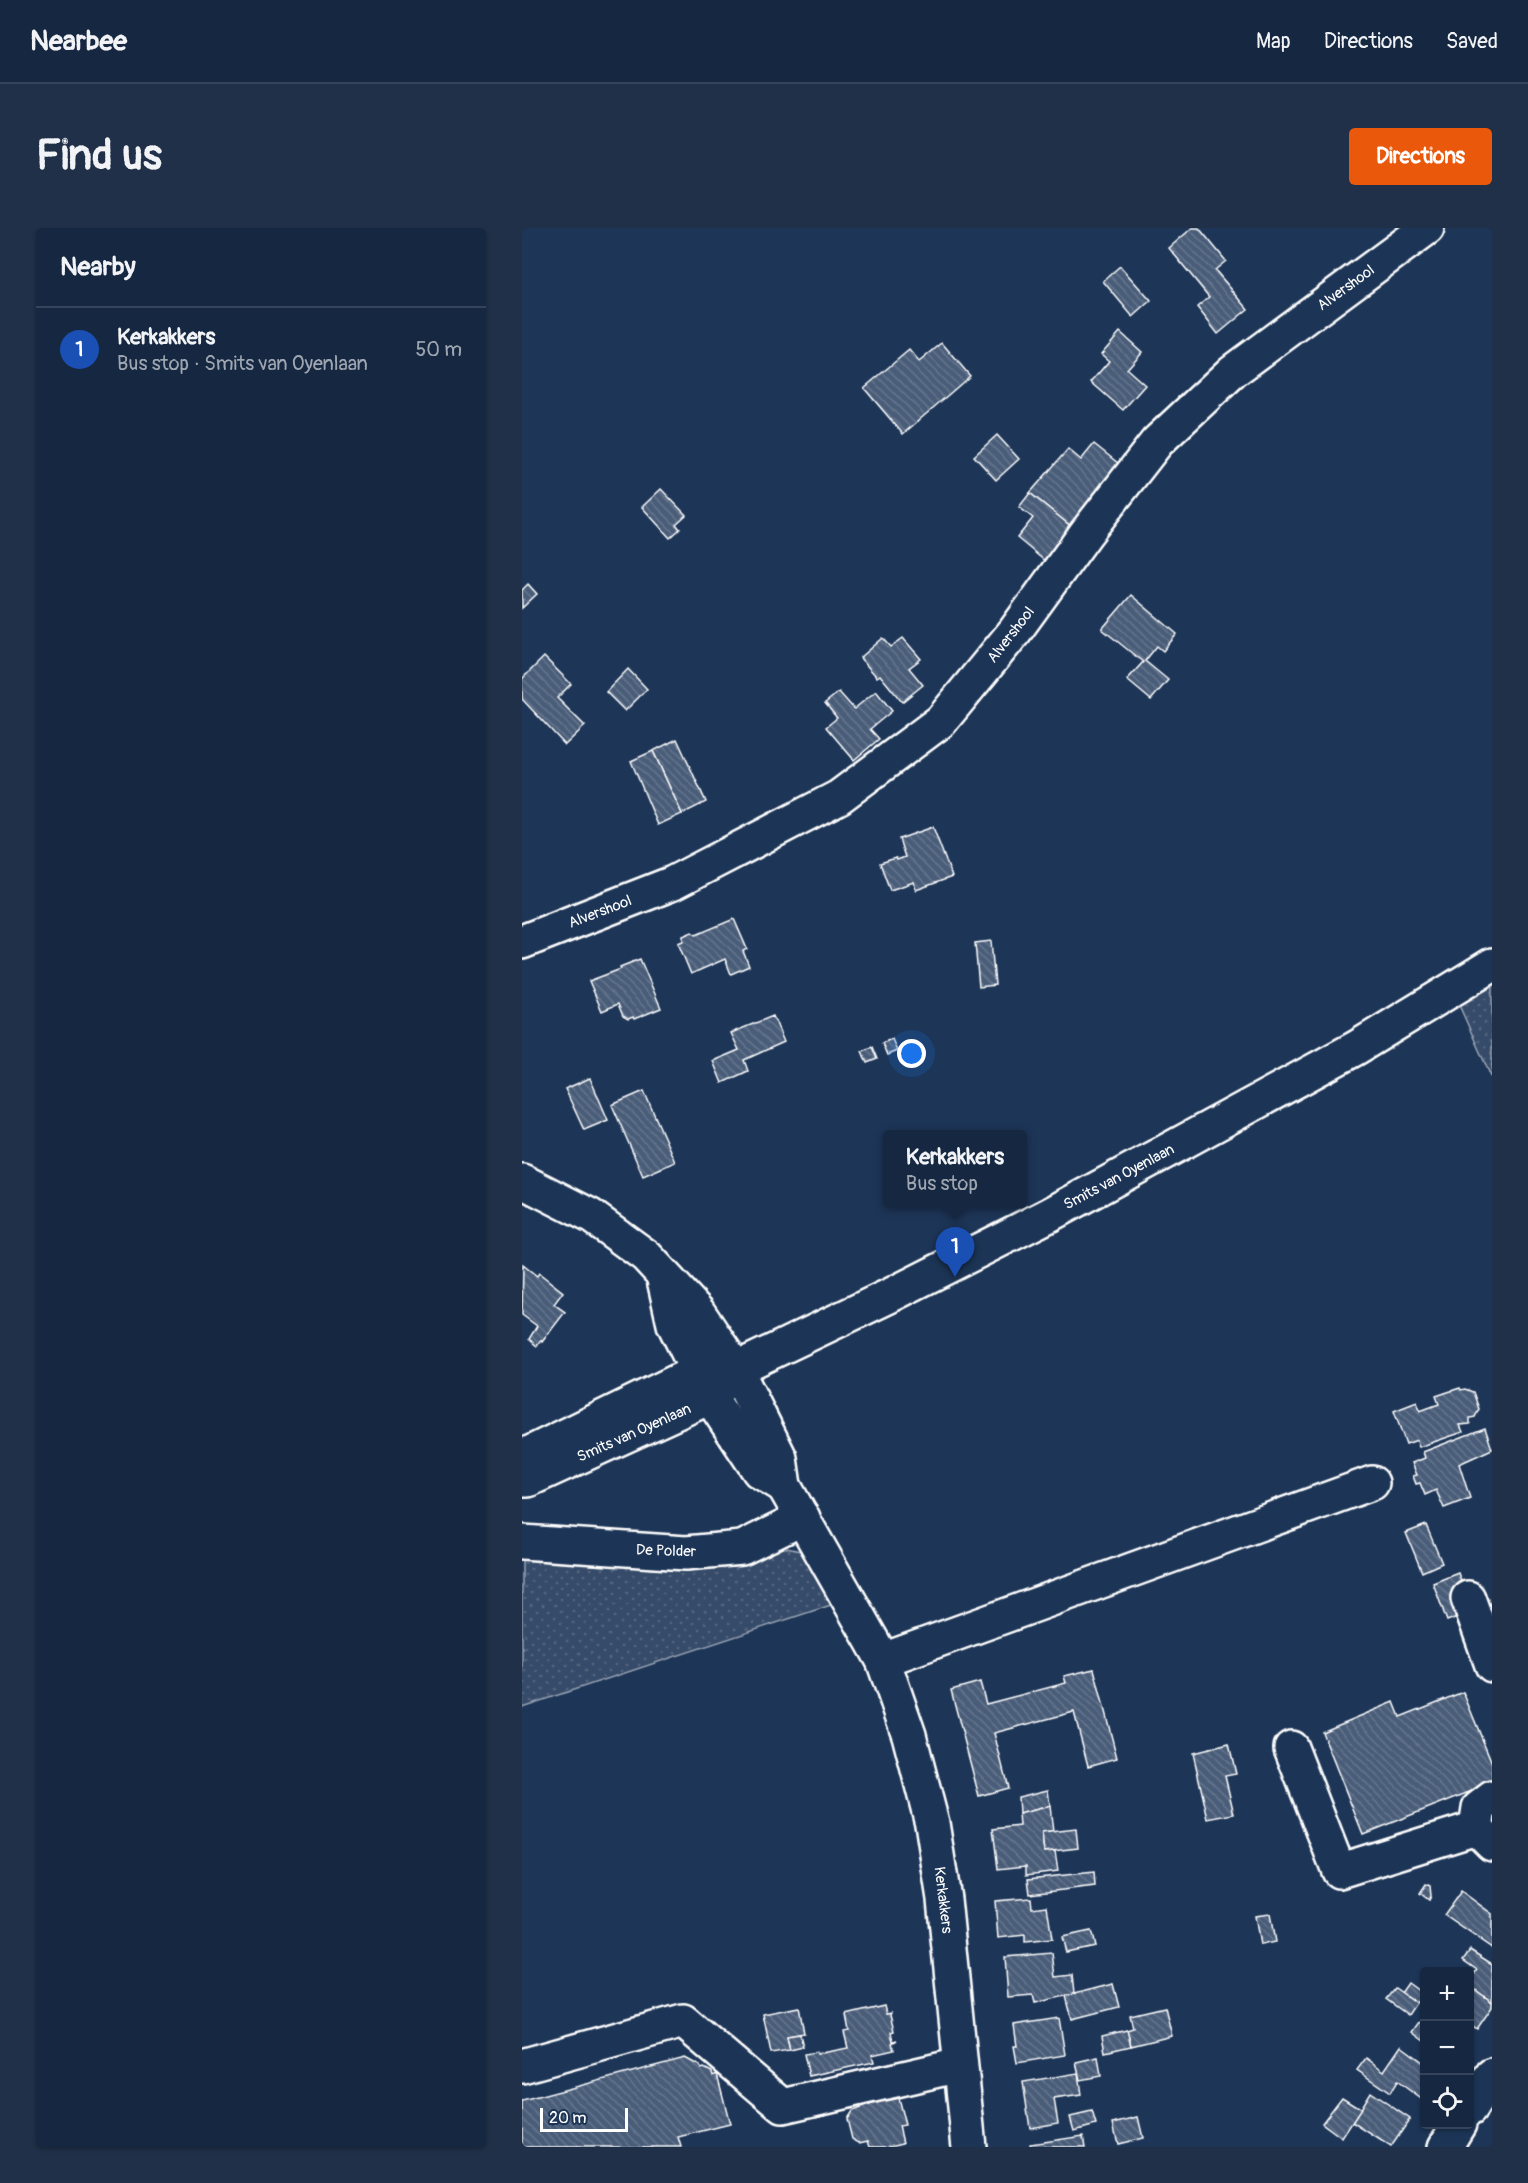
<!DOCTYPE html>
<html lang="en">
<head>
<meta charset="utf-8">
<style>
  body { margin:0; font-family:Pangolin,sans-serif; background:#1f3048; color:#f1f3f6 }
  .controls { position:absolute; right:18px; bottom:18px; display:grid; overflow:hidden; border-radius:6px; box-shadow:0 2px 4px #0004 }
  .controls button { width:54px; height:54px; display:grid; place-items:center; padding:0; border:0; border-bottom:2px solid #35445a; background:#162841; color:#f1f3f6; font:30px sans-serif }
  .scale { position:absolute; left:18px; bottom:15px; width:88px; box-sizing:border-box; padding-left:6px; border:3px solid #fff; border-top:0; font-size:16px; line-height:21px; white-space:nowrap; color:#fff; -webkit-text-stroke:4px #1d3557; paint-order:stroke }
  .you { position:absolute; left:390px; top:826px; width:21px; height:21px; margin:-15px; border:4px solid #fff; border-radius:50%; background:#1a73e8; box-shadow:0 0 0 9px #1a73e833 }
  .badge { display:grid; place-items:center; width:39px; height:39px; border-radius:50%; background:#ea580c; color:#fff; font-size:20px; font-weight:700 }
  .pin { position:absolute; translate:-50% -50px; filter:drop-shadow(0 2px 3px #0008) }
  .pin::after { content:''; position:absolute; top:32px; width:21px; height:18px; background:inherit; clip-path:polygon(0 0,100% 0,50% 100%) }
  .popup { position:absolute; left:361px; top:902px; width:144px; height:78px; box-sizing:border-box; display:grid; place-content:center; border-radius:6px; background:#162841; filter:drop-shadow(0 2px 4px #0005); font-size:20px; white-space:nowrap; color:#9ea6b1 }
  .popup b { font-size:22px; color:#f1f3f6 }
  .popup::after { content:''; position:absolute; left:50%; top:100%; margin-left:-12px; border:12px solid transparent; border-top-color:#162841 }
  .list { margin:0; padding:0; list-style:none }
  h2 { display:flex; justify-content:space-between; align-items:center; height:78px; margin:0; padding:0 24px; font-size:26px }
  h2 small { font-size:20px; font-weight:400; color:#9ea6b1 }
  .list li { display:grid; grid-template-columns:39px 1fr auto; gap:18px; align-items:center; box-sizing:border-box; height:84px; padding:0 24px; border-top:2px solid #35445a }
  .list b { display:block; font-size:22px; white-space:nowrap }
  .list p { margin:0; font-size:20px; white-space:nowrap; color:#9ea6b1 }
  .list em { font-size:20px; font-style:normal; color:#9ea6b1 }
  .icon { flex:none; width:33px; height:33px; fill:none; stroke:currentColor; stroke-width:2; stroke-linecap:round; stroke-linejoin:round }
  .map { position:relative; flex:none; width:970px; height:1919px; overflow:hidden; border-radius:6px }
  header { display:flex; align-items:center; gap:36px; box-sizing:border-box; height:84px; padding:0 30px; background:#162841; border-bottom:2px solid #35445a }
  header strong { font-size:28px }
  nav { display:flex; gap:33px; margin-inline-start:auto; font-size:21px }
  .intro { display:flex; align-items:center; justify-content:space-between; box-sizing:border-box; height:144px; padding:0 36px }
  h1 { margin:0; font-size:42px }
  .button { padding:15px 27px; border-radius:6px; background:#ea580c; color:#fff; font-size:21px; font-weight:700 }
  main { display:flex; gap:36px; padding:0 36px }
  aside { flex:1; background:#162841; border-radius:6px; box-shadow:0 2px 4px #0004 }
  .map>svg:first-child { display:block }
  .grass { fill:url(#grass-dots); stroke:#9aa5b4; stroke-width:1.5 }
  .building { fill:url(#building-back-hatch); stroke:#fff; stroke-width:1.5 }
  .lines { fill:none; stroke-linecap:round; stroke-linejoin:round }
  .minor-casing { stroke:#fff; stroke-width:38 }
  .major-casing { stroke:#fff; stroke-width:38 }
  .minor { stroke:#1d3557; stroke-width:33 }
  .major { stroke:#1d3557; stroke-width:33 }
  .labels { text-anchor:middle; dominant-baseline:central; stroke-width:4.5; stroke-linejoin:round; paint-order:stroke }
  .street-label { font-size:15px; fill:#fff; stroke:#1d3557 }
</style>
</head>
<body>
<header>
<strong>Nearbee</strong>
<nav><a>Map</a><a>Directions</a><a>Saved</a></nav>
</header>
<div class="intro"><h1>Find us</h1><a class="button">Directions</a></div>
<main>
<aside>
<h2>Nearby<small></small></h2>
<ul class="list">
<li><span class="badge" style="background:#1a4fb4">1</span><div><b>Kerkakkers</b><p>Bus stop · Smits van Oyenlaan</p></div><em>50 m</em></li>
</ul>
</aside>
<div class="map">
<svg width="970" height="1919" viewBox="0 0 970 1919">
  <defs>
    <pattern id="grass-dots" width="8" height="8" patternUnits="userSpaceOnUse" patternTransform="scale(1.5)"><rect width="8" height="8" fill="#364b69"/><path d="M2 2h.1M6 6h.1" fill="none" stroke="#546680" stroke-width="1.8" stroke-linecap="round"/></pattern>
    <pattern id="building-back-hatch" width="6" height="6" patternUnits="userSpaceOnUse" patternTransform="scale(1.5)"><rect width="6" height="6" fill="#4a5d79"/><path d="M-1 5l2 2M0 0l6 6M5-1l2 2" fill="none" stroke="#65758d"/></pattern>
  </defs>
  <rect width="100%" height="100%" fill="#1d3557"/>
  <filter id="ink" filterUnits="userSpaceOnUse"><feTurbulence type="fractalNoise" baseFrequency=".0167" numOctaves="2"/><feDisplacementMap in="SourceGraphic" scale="12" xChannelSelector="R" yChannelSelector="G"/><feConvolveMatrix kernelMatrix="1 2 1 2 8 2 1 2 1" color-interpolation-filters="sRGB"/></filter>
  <g filter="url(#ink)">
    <g class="grass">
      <path d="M970,757V851L937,777Z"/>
      <path d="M250,1317L283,1324L312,1376L0,1479V1329L212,1338Z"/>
    </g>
    <g class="building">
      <path d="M670,0H677L704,33L693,42L726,81L696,106L675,79L687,69L647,20Z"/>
      <path d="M598,38L629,73L611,89L581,53Z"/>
      <path d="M598,104L620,124L605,141L623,157L601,182L569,154L587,133L579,126Z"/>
      <path d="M420,115L448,148L381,206L342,160L387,122L397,134Z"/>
      <path d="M475,207L497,231L474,252L452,228Z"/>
      <path d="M572,216L601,239L551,300L508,265L546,221L559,232Z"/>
      <path d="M139,261L164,287L154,296L158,301L148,310L120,279Z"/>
      <path d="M508,265L551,300L524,334L495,310L511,290L497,279Z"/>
      <path d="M6,356L15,366L0,380V362Z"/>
      <path d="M609,367L655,406L641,423L635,418L623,433L646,452L629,472L605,452L621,434L580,401Z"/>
      <path d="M361,410L369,419L381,410L399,431L387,440L401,457L380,474L358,447L355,449L338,430Z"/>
      <path d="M22,429L49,456L35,470L63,498L43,517L0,471V451Z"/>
      <path d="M106,441L125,461L103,483L84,464Z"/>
      <path d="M354,463L370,483L348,501L357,511L332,532L304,499L315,490L303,475L317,464L332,481Z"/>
      <path d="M155,511L184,574L160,586L131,523Z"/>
      <path d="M131,523L160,586L136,597L109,533Z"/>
      <path d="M411,599L430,649L394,662L392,654L368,662L358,635L374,630L375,632L383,629L377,611Z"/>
      <path d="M212,691L225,721L221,723L227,738L209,746L203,731L169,746L156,715L161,713V708L170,704L174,707Z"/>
      <path d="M469,713L473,757L457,759L453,715Z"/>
      <path d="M118,731L139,780L112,791L111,789L106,791L101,788L96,776L80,783L67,753L99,741L98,739Z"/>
      <path d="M251,788L262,814L222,832L226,843L200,855L191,833L217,822L209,805Z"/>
      <path d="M370,811L375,823L365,827L360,815Z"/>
      <path d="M350,819L355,831L345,835L340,823Z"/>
      <path d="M68,850L86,892L62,902L43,861Z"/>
      <path d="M122,863L153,934L121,948L90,877Z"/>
      <path d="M1,1037L15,1048L17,1045L41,1064L32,1076L43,1084L20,1114L19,1112L15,1118L7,1111L15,1098L0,1087Z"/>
      <path d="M938,1160L939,1162L943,1161L951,1164L957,1181L953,1189L948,1190V1196L938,1197L941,1204L897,1219L895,1212L884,1216L872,1183L895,1174L898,1183L917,1176L914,1168Z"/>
      <path d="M963,1200L970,1221L937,1236L948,1270L922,1280L914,1262L903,1267L898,1255L894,1256L891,1248L895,1247L890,1235L903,1230L901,1224Z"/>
      <path d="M904,1297L920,1335L900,1344L884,1305Z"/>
      <path d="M936,1345L950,1383L925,1393L911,1355Z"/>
      <path d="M572,1441L595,1530L566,1538L552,1484L472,1505L486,1560L457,1568L429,1462L458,1454L464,1476L544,1455L542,1448Z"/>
      <path d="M941,1464L970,1535V1555L841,1606L800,1504L872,1474L878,1489Z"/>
      <path d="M707,1516L714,1546L703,1548L712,1586L686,1591L671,1525Z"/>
      <path d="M526,1562L528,1578L497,1586L496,1569Z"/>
      <path d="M528,1578L531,1604L520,1605L522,1624L533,1623L536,1643L504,1647V1638L476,1641L471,1601L498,1598L497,1586Z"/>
      <path d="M554,1601L556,1620L522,1624L520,1605Z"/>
      <path d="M572,1644L573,1658L508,1666L506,1651Z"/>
      <path d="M904,1656L908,1658L909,1668L907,1672L898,1665Z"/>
      <path d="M939,1663L970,1686V1720L922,1687Z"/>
      <path d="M509,1670L510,1680L525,1678L530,1711L503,1714V1707L476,1710L473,1673Z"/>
      <path d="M748,1686L753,1714L738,1717L733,1688Z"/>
      <path d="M569,1703L573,1718L544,1724L540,1709Z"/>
      <path d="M948,1722L970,1736V1774L948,1758V1752L955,1742L941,1732Z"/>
      <path d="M530,1725L533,1749L550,1747L552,1766L513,1775L511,1767L486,1769L483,1729Z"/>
      <path d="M886,1755L901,1766L894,1775L879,1765Z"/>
      <path d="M591,1756L597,1779L550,1791L544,1768Z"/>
      <path d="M948,1758L970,1774V1779L955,1801L948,1796Z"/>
      <path d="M873,1760L894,1775L886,1787L864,1771Z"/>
      <path d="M362,1778L364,1786L369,1785L368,1787L372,1803L369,1804L371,1813L375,1812L370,1815L372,1822L350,1827L352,1834L287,1848L282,1826L295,1824V1826L326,1820L322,1804L327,1803L324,1787Z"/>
      <path d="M277,1779L282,1805L265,1808L268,1822L249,1825L241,1786Z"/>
      <path d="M643,1779L650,1808L609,1818L605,1802L611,1800L608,1787Z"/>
      <path d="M537,1790L543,1827L495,1835L492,1818H495L492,1797Z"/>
      <path d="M897,1794L902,1798V1813L890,1804Z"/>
      <path d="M605,1802L609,1818L583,1824L580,1808Z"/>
      <path d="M278,1806L281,1819L268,1822L265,1808Z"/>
      <path d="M879,1818L902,1835V1873L875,1853L868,1865L835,1842L844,1830L862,1843Z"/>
      <path d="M576,1829L579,1848L558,1852L554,1834Z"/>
      <path d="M163,1830L178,1838L179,1841L182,1840L190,1844L191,1848L195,1846L208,1896L156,1909L159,1919H0V1873Z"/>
      <path d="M556,1845L559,1867L532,1871L536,1895L508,1900L501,1854Z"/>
      <path d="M848,1864L888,1891L869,1919L830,1894Z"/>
      <path d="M820,1869L839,1881L820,1910L800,1895Z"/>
      <path d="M376,1870L383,1897L377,1898L381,1915L364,1919H348L346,1913L337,1915L330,1911L325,1891L330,1883L359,1873Z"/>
      <path d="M570,1884L574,1897L552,1903L548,1889Z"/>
      <path d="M616,1889L621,1910L596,1916L591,1895Z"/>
      <path d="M561,1908L563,1919H509L508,1916Z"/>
    </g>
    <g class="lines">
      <g class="minor-casing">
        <g id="minor">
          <path d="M0,714L151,655L317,569L419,493L493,403L564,305L635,214L711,143L905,0"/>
          <path d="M0,953L69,988L124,1028L176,1084L214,1141L258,1230L262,1258L361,1432L387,1507L410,1595L422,1671L447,1919"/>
          <path d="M141,1047L152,1096L188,1169L237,1243L262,1258"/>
          <path d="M0,1314L164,1325L220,1320L281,1290"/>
          <path d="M946,1370L970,1437"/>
          <path d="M361,1432L850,1255"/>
          <path d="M769,1520L817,1643L954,1600L970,1616"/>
          <path d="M954,1600L957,1580L970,1570"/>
          <path d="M0,1838L161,1793L261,1878L438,1837"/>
          <path d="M948,1881L970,1847"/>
          <path d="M923,1919L937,1896"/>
        </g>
      </g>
      <g class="major-casing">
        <g id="major">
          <path d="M0,1229L174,1144L214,1141"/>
          <path d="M0,1252H6L188,1169L214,1141L367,1068L527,987L834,820L970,737"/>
        </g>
      </g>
      <use href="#minor" class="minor"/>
      <use href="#major" class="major"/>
    </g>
  </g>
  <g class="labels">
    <g class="street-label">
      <text transform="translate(824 60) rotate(-36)">Alvershool</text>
      <text transform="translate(489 407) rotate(-52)">Alvershool</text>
      <text transform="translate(78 684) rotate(-21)">Alvershool</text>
      <text transform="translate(597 949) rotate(-28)">Smits van Oyenlaan</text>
      <text transform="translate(112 1205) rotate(-24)">Smits van Oyenlaan</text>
      <text transform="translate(144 1323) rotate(2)">De Polder</text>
      <text transform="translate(421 1672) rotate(83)">Kerkakkers</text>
    </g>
  </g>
</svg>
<div class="controls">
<button>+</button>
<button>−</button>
<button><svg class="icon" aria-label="locate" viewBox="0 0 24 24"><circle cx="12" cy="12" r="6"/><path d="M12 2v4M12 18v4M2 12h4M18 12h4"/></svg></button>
</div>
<div class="scale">20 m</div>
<div class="you"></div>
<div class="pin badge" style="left:433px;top:1049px;background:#1a4fb4">1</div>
<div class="popup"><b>Kerkakkers</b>Bus stop</div>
</div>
</main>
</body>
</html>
